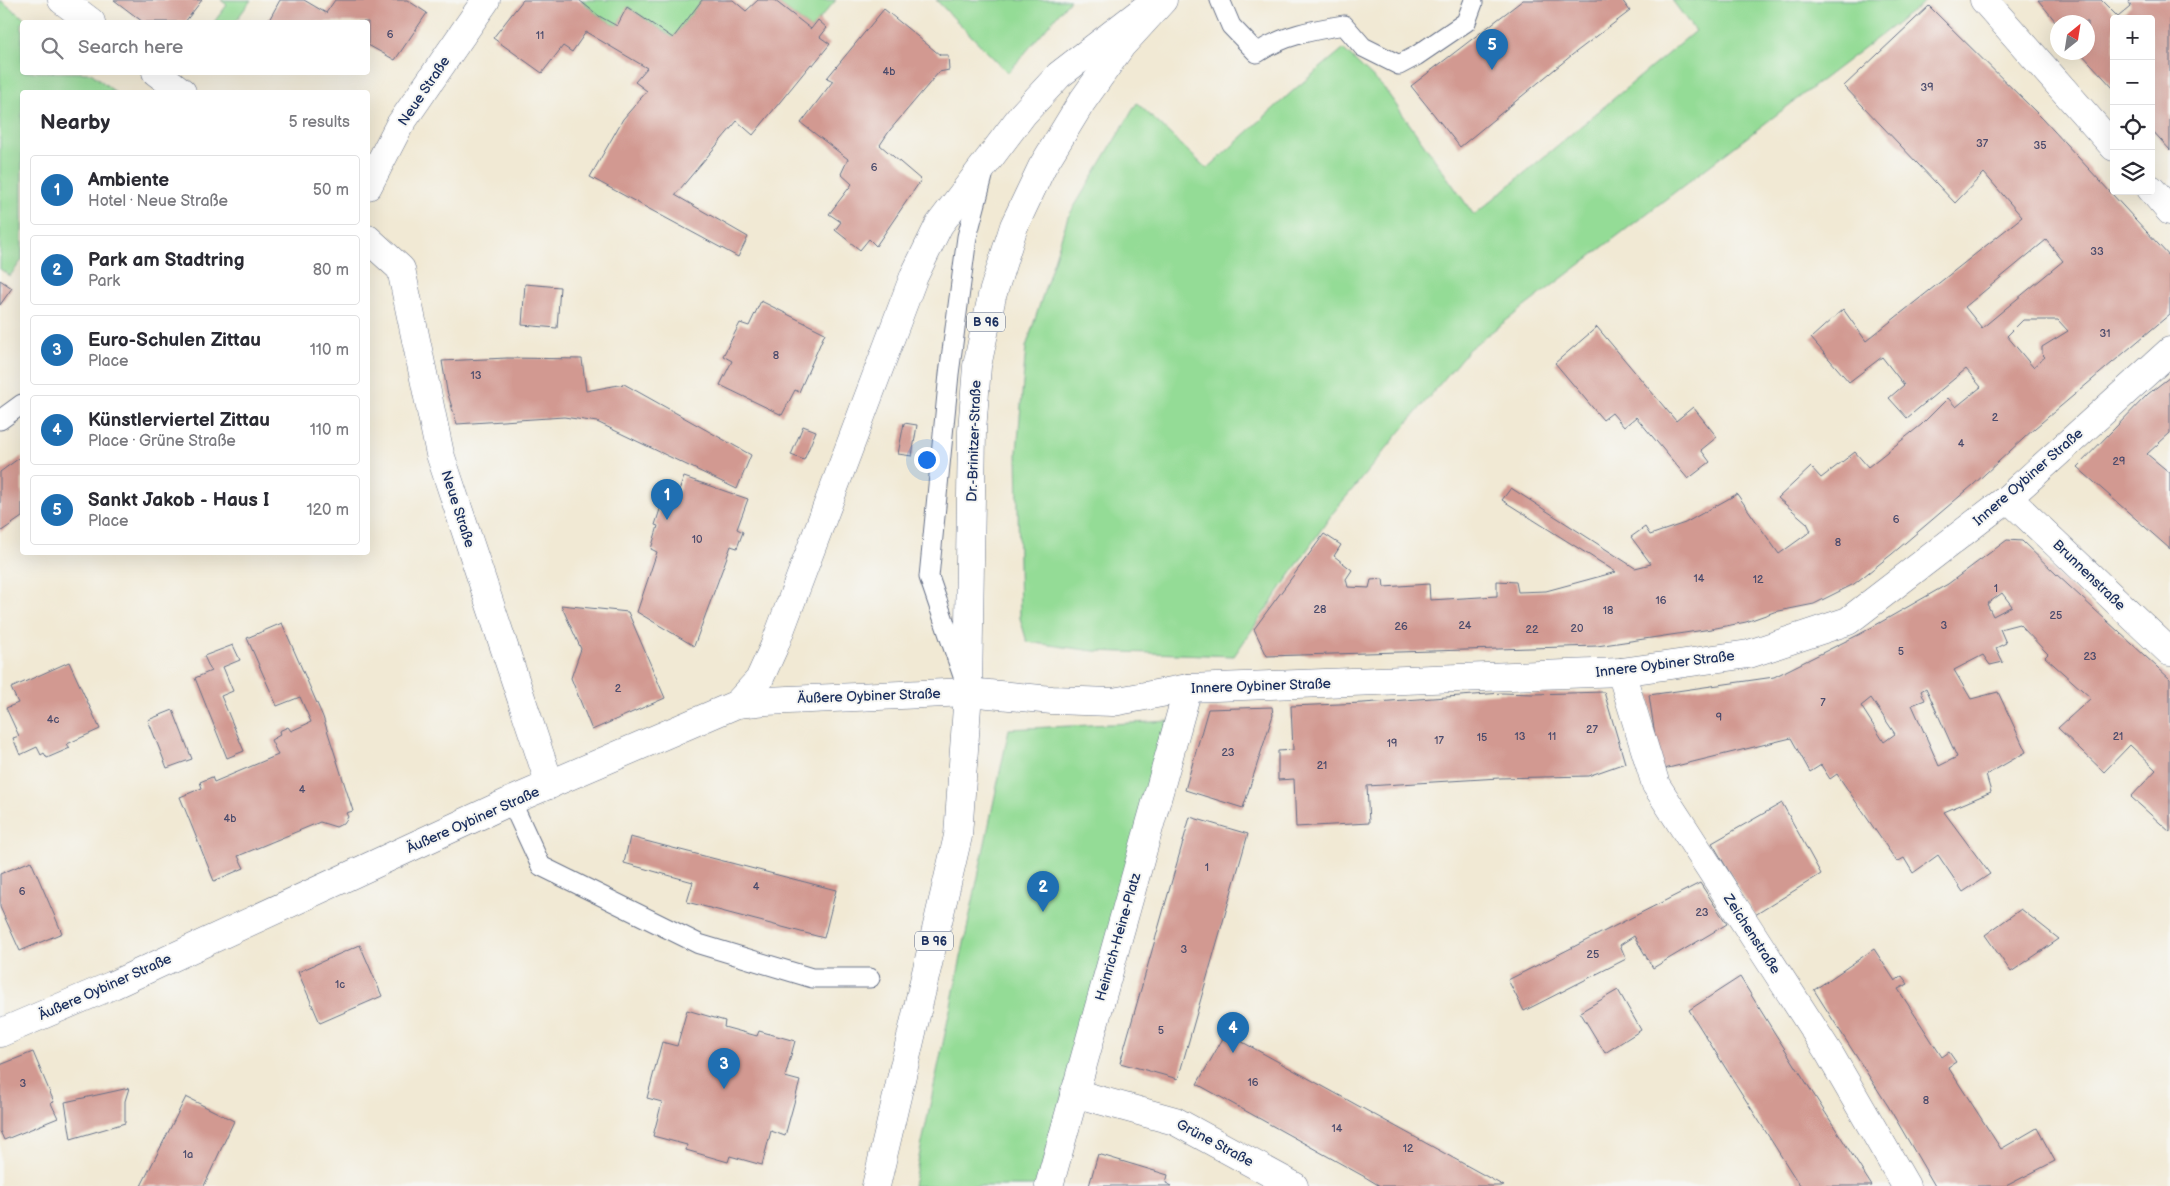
<!DOCTYPE html>
<html lang="en">
<head>
<meta charset="utf-8">
<style>
  body { margin:0; font-family:"Balsamiq Sans",sans-serif; background:#f2f2f3; color:#2b2b33 }
  .controls { position:absolute; right:15px; top:15px; display:grid; overflow:hidden; border-radius:5px; box-shadow:0 5px 20px #0002 }
  .controls button { width:45px; height:45px; display:grid; place-items:center; padding:0; border:0; border-bottom:1px solid #e1e1e2; background:#fff; color:#2b2b33; font:25px sans-serif }
  .compass { position:absolute; left:2050px; top:15px; width:45px; height:45px; border-radius:50%; background:#fff; box-shadow:0 5px 20px #0002; rotate:30deg }
  .you { position:absolute; left:926px; top:459px; width:18px; height:18px; margin:-12px; border:4px solid #fff; border-radius:50%; background:#1a73e8; box-shadow:0 0 0 8px #1a73e833 }
  .badge { display:grid; place-items:center; width:32px; height:32px; border-radius:50%; background:#1f6fb2; color:#fff; font-size:16px; font-weight:700 }
  .pin { position:absolute; translate:-50% -41px; filter:drop-shadow(0 1px 2px #0008) }
  .pin::after { content:''; position:absolute; top:26px; width:18px; height:15px; background:inherit; clip-path:polygon(0 0,100% 0,50% 100%) }
  .list { margin:0; padding:0; list-style:none }
  h2 { display:flex; justify-content:space-between; align-items:center; height:65px; margin:0; padding:0 20px; font-size:21px }
  h2 small { font-size:16px; font-weight:400; color:#7c7c81 }
  .list li { display:grid; grid-template-columns:32px 1fr auto; gap:15px; align-items:center; box-sizing:border-box; height:70px; margin:0 10px 10px; padding:0 10px; border:1px solid #e1e1e2; border-radius:5px }
  .list b { display:block; font-size:19px; white-space:nowrap }
  .list p { margin:0; font-size:16px; white-space:nowrap; color:#7c7c81 }
  .list em { font-size:16px; font-style:normal; color:#7c7c81 }
  .icon { flex:none; width:28px; height:28px; fill:none; stroke:currentColor; stroke-width:2; stroke-linecap:round; stroke-linejoin:round }
  .map { position:relative; flex:none; width:2170px; height:1186px; overflow:hidden }
  .search { position:absolute; background:#fff; box-shadow:0 5px 20px #0002; left:20px; top:20px; width:350px; height:55px; display:flex; align-items:center; gap:12px; box-sizing:border-box; padding:0 18px; border-radius:5px; color:#7c7c81; font-size:19px }
  .panel { position:absolute; background:#fff; box-shadow:0 5px 20px #0002; left:20px; top:90px; width:350px; height:465px; border-radius:5px }
  .map>svg:first-child { display:block }
  .green { fill:#94dc96; stroke:#58867a }
  .building { fill:#d29991; fill-rule:evenodd }
  .lines { fill:none; stroke-linecap:round; stroke-linejoin:round }
  .lane-casing { stroke:#667087; stroke-width:21 }
  .street-casing { stroke:#667087; stroke-width:29 }
  .secondary-casing { stroke:#667087; stroke-width:29 }
  .primary-casing { stroke:#667087; stroke-width:29 }
  .lane { stroke:#fff; stroke-width:19 }
  .street { stroke:#fff; stroke-width:28 }
  .secondary { stroke:#fff; stroke-width:28 }
  .primary { stroke:#fff; stroke-width:28 }
  .labels { text-anchor:middle; dominant-baseline:central; stroke-width:4; stroke-linejoin:round; paint-order:stroke }
  .number-label { font-size:11px; fill:#494a6b }
  .shield { fill:#f6f6f2; stroke:#5d6b8a; stroke-width:1 }
  .shield-label { font-size:12px; font-weight:bold; fill:#1b2f5e }
  .street-label { font-size:14px; fill:#1b2f5e; stroke:#f6f6f2 }
</style>
</head>
<body>
<div class="map">
<svg width="2170" height="1186" viewBox="0 0 2170 1186">
  <rect width="100%" height="100%" fill="#f6f6f2"/>
  <filter id="ink" filterUnits="userSpaceOnUse"><feTurbulence type="fractalNoise" baseFrequency=".02" numOctaves="2"/><feDisplacementMap in="SourceGraphic" scale="10" xChannelSelector="R" yChannelSelector="G"/><feConvolveMatrix kernelMatrix="1 2 1 2 8 2 1 2 1" color-interpolation-filters="sRGB"/></filter>
  <filter id="wash" filterUnits="userSpaceOnUse"><feTurbulence type="fractalNoise" baseFrequency=".0096" numOctaves="4" result="noise"/><feDisplacementMap in="SourceGraphic" scale="20" xChannelSelector="R" yChannelSelector="G"/><feGaussianBlur stdDeviation="1.12" result="paint"/><feColorMatrix in="noise" values="0 0 0 0 0 0 0 0 0 0 0 0 0 0 0 0 0 1.4 0 .05"/><feComposite in="paint" operator="in"/></filter>
  <g filter="url(#wash)">
    <rect width="100%" height="100%" fill="#f1e9d4"/>
    <g class="green">
      <path d="M0,0L29,22H22V72L91,73L115,92H22V260L10,276L0,269Z"/>
      <path d="M221,0H251L235,22H214L227,5Z"/>
      <path d="M581,0H702L673,38L628,7L617,26L599,16Z"/>
      <path d="M774,0H836L811,29Z"/>
      <path d="M936,0H1070L1008,73Z"/>
      <path d="M1672,0H1927L1469,349L1332,514L1234,656L1094,651L1027,642L1020,618L1017,452L1026,347L1068,217L1137,103L1207,169L1295,89L1343,49L1384,88L1474,215L1695,31Z"/>
      <path d="M1171,721L1037,1186H913L1009,729Z"/>
    </g>
    <g id="blocks">
      <g class="building">
        <path d="M114,0H202L185,22H143Z"/>
        <path d="M280,0H304L326,13L335,0H407L427,13L395,60L368,45V22H268Z"/>
        <path d="M523,0H579L599,16L617,26L627,7L673,38L702,0H733L746,11L758,0H774L811,29L818,20L827,28L820,37L830,44L813,65L811,64L753,135L737,121L675,195L748,237L738,257L590,177L623,119L647,91L635,82L647,68L586,32L572,52L563,46L542,73L493,38Z"/>
        <path d="M1523,0H1622L1630,11L1572,55L1460,147L1411,86Z"/>
        <path d="M2038,0H2101L2118,17L2131,6L2128,0H2170V150L2151,129V19H2114V89L2080,52H2088V22H2056Z"/>
        <path d="M1929,6L2042,118L2170,257V314L2035,428L1973,485L1892,554L1854,584L1814,604L1774,612L1746,622L1711,629L1597,646L1267,656L1254,629L1324,534L1341,545L1334,556L1352,570L1346,579L1348,587L1369,588L1371,580L1383,579L1384,587L1429,584L1430,600L1497,596V581L1516,582L1518,592L1546,591L1616,572L1502,500L1511,488L1635,568L1651,564L1631,537L1645,527L1650,535L1685,523L1737,494L1779,554L1811,531L1807,523L1778,498L1811,467L1821,478L1855,452L1868,467L1921,425L1948,398L1956,407L1981,387L1966,369L1907,418L1889,398L1904,385L1882,357L1849,382L1811,338L1843,309L1866,341L2022,217L1984,173L1955,203L1844,86ZM2046,240L2063,261L1982,328L1965,307ZM2023,320H2058L2068,331L2042,347V354L2045,357L2033,367L2007,336Z"/>
        <path d="M884,9L940,55H948L949,70L939,72L890,130L880,145L921,180L876,246L869,239L860,250L835,230L841,222L829,214L852,184L841,174L848,159L801,123L833,81L827,78Z"/>
        <path d="M0,280L12,288L0,305Z"/>
        <path d="M525,284L560,287L557,328L522,325Z"/>
        <path d="M761,301L825,333L799,392L795,390L782,415L720,385L732,361L723,356L740,323L749,326Z"/>
        <path d="M1597,327L1676,421L1693,407L1717,437L1701,450L1710,462L1688,479L1636,417L1624,427L1612,413L1603,420L1555,363Z"/>
        <path d="M507,358L582,359L586,391L624,384L751,455L737,489L597,422L564,417L457,424L447,391L442,361Z"/>
        <path d="M2170,377V433L2147,454L2170,473V549L2077,467L2148,394Z"/>
        <path d="M904,423L917,425L912,456L898,454Z"/>
        <path d="M803,426L816,431L804,460L791,455Z"/>
        <path d="M22,456V517L0,532V472Z"/>
        <path d="M684,477L748,499L737,529L743,532L737,548L731,546L694,646L637,612L657,552L651,549L658,526L655,525L663,500L674,504Z"/>
        <path d="M2007,540L2022,541L2056,574L2170,679V832L2131,797L2156,770L2130,745L2104,772L2058,728L2091,698L2045,657L2048,654L2019,624L2000,629L2006,643L1996,648L2003,662L1990,665L1983,655L1954,670L1971,699L1998,692L2026,752L1986,775L1991,792L1944,812L1990,874L1963,892L1938,855L1913,873L1904,858L1897,862L1837,774L1830,779L1821,765L1810,772L1791,738L1660,770L1649,695L1774,677L1860,634L1948,584ZM2002,593L2012,606L1993,616L1987,604ZM1926,688L1957,757L1939,766L1912,705L1925,700L1921,691ZM1871,698L1895,734L1884,742L1861,706Z"/>
        <path d="M561,605L628,612L665,698L592,730L571,678L581,649Z"/>
        <path d="M282,623L323,717L353,811L346,813L348,817L344,823L336,827L320,822L238,856L244,868L214,881L180,797L202,788L200,782L212,777L214,782L278,755L271,740L280,735L279,731L288,727L291,731L311,722L300,697L277,706L247,638Z"/>
        <path d="M233,645L240,660L223,667L233,691L221,696L244,751L227,758L195,678L211,671L204,656Z"/>
        <path d="M69,662L100,729L67,744L70,748L47,758L44,753L41,755L37,747L20,755L13,738L19,736L6,708L18,703L11,688Z"/>
        <path d="M1604,692L1625,763L1588,776L1499,778L1367,786L1369,823L1296,827L1294,779L1278,780V751L1293,750L1291,706L1363,703L1502,693L1533,694Z"/>
        <path d="M1272,707L1273,715L1243,808L1185,790L1208,709Z"/>
        <path d="M173,710L192,759L167,768L148,720Z"/>
        <path d="M1782,803L1821,874L1755,915L1712,843Z"/>
        <path d="M1190,817L1248,834L1178,1079L1120,1063Z"/>
        <path d="M630,837L836,890L824,938L687,902L693,882L624,863Z"/>
        <path d="M31,861L62,933L20,951L0,907V874Z"/>
        <path d="M1700,883L1727,924L1653,968L1634,936L1620,945L1626,959L1524,1011L1508,980Z"/>
        <path d="M2021,909L2059,939L2011,972L1985,935Z"/>
        <path d="M360,945L382,996L320,1023L298,972Z"/>
        <path d="M1874,949L1895,981L1902,976L1908,984L1898,989L1942,1057L1949,1052L1956,1062L1948,1067L2001,1149L2037,1128L2055,1161L2006,1186H1935L1888,1106L1814,990Z"/>
        <path d="M1740,977L1774,1032L1872,1186H1800L1689,1010Z"/>
        <path d="M1618,990L1641,1030L1605,1053L1580,1012Z"/>
        <path d="M687,1010L725,1021L724,1027L757,1036L759,1031L795,1041L785,1077L800,1081L785,1136L771,1131L762,1165L730,1156L728,1162L686,1150L687,1145L653,1136L662,1102L647,1098L662,1042L677,1046Z"/>
        <path d="M1226,1033L1393,1125L1504,1186H1380L1365,1177L1197,1084Z"/>
        <path d="M33,1052L54,1102L51,1103L58,1118L4,1140L0,1131V1065Z"/>
        <path d="M129,1088L125,1101V1123L71,1139L65,1102Z"/>
        <path d="M186,1097L234,1121L204,1186H141Z"/>
        <path d="M1098,1154L1168,1175L1166,1183L1172,1186H1089Z"/>
      </g>
    </g>
  </g>
  <g filter="url(#ink)">
    <use href="#blocks" fill-opacity="0" stroke="#667087" stroke-width="1"/>
    <g class="lines">
      <g class="lane-casing">
        <g id="lane">
          <path d="M1220,0L1231,26L1257,53C1284,35 1313,30 1344,25L1363,47L1399,65L1416,56L1466,22L1473,3"/>
          <path d="M0,420L22,404"/>
          <path d="M963,676L929,577L949,374L967,237L983,176"/>
          <path d="M511,801L541,866L699,944L812,978H870"/>
        </g>
      </g>
      <g class="street-casing">
        <g id="street">
          <path d="M62,0L91,22"/>
          <path d="M1984,0L2114,147"/>
          <path d="M156,72L182,92"/>
          <path d="M368,186L399,126L486,0"/>
          <path d="M2151,189L2170,211"/>
          <path d="M368,239L401,269L440,454L550,785"/>
          <path d="M2008,498L2170,652"/>
          <path d="M1621,672L1656,785L1829,1053L1906,1186"/>
          <path d="M968,692L1052,700L1113,702L1188,688L1621,672L1749,654L1848,621L2008,498L2170,351"/>
          <path d="M1074,1093L1175,1121L1294,1186"/>
          <path d="M1049,1186L1188,688"/>
        </g>
      </g>
      <g class="secondary-casing">
        <g id="secondary">
          <path d="M737,704L759,680L774,647L914,276L939,225L1023,114L1059,75L1147,7"/>
          <path d="M0,1033L113,985L511,801L737,704L766,701L968,692"/>
        </g>
      </g>
      <g class="primary-casing">
        <path id="primary" d="M876,1186L958,836L968,692L972,431L977,366L992,296L1014,226L1042,167L1081,103L1122,45L1163,0"/>
      </g>
      <use href="#lane" class="lane"/>
      <use href="#street" class="street"/>
      <use href="#secondary" class="secondary"/>
      <use href="#primary" class="primary"/>
    </g>
  </g>
  <g class="labels">
    <g class="number-label">
      <text x="390" y="34">6</text>
      <text x="540" y="35">11</text>
      <text x="889" y="71">4b</text>
      <text x="1927" y="87">39</text>
      <text x="1982" y="143">37</text>
      <text x="2040" y="145">35</text>
      <text x="874" y="167">6</text>
      <text x="2097" y="251">33</text>
      <text x="2105" y="333">31</text>
      <text x="776" y="355">8</text>
      <text x="476" y="375">13</text>
      <text x="1995" y="417">2</text>
      <text x="1961" y="443">4</text>
      <text x="2119" y="461">29</text>
      <text x="1896" y="519">6</text>
      <text x="697" y="539">10</text>
      <text x="1838" y="542">8</text>
      <text x="1699" y="578">14</text>
      <text x="1758" y="579">12</text>
      <text x="1996" y="588">1</text>
      <text x="1661" y="600">16</text>
      <text x="1320" y="609">28</text>
      <text x="1608" y="610">18</text>
      <text x="2056" y="615">25</text>
      <text x="1465" y="625">24</text>
      <text x="1944" y="625">3</text>
      <text x="1401" y="626">26</text>
      <text x="1577" y="628">20</text>
      <text x="1532" y="629">22</text>
      <text x="1901" y="651">5</text>
      <text x="2090" y="656">23</text>
      <text x="618" y="688">2</text>
      <text x="1823" y="702">7</text>
      <text x="1719" y="717">9</text>
      <text x="53" y="719">4c</text>
      <text x="1592" y="729">27</text>
      <text x="1520" y="736">13</text>
      <text x="1552" y="736">11</text>
      <text x="2118" y="736">21</text>
      <text x="1482" y="737">15</text>
      <text x="1439" y="740">17</text>
      <text x="1392" y="743">19</text>
      <text x="1228" y="752">23</text>
      <text x="1322" y="765">21</text>
      <text x="302" y="789">4</text>
      <text x="230" y="818">4b</text>
      <text x="1207" y="867">1</text>
      <text x="756" y="886">4</text>
      <text x="22" y="891">6</text>
      <text x="1702" y="912">23</text>
      <text x="1184" y="949">3</text>
      <text x="1593" y="954">25</text>
      <text x="340" y="984">1c</text>
      <text x="1161" y="1030">5</text>
      <text x="1253" y="1082">16</text>
      <text x="23" y="1083">3</text>
      <text x="1926" y="1100">8</text>
      <text x="1337" y="1128">14</text>
      <text x="1408" y="1148">12</text>
      <text x="188" y="1154">1a</text>
    </g>
    <g class="shield">
      <rect x="967" y="312.5" width="38" height="19" rx="4"/>
      <rect x="915" y="931.5" width="38" height="19" rx="4"/>
    </g>
    <g class="shield-label">
      <text x="986" y="322">B 96</text>
      <text x="934" y="941">B 96</text>
    </g>
    <g class="street-label">
      <text transform="translate(424 91) rotate(-56)">Neue Straße</text>
      <text transform="translate(974 441) rotate(-88)">Dr.-Brinitzer-Straße</text>
      <text transform="translate(2028 477) rotate(-41)">Innere Oybiner Straße</text>
      <text transform="translate(458 509) rotate(72)">Neue Straße</text>
      <text transform="translate(2089 575) rotate(44)">Brunnenstraße</text>
      <text transform="translate(1665 664) rotate(-7)">Innere Oybiner Straße</text>
      <text transform="translate(1261 686) rotate(-2)">Innere Oybiner Straße</text>
      <text transform="translate(869 696) rotate(-2)">Äußere Oybiner Straße</text>
      <text transform="translate(473 820) rotate(-24)">Äußere Oybiner Straße</text>
      <text transform="translate(1752 934) rotate(57)">Zeichenstraße</text>
      <text transform="translate(1118 937) rotate(-74)">Heinrich-Heine-Platz</text>
      <text transform="translate(105 987) rotate(-24)">Äußere Oybiner Straße</text>
      <text transform="translate(1215 1143) rotate(28)">Grüne Straße</text>
    </g>
  </g>
</svg>
<div class="controls">
<button>+</button>
<button>−</button>
<button><svg class="icon" aria-label="locate" viewBox="0 0 24 24"><circle cx="12" cy="12" r="6"/><path d="M12 2v4M12 18v4M2 12h4M18 12h4"/></svg></button>
<button><svg class="icon" aria-label="layers" viewBox="0 0 24 24"><path d="M12 4l9 5-9 5-9-5zM3 14l9 5 9-5"/></svg></button>
</div>
<svg class="compass" viewBox="-18 -18 36 36"><path d="M0-13l5 13h-10z" fill="#e53935"/><path d="M0 13l5-13h-10z" fill="#7c7c81"/></svg>
<div class="you"></div>
<div class="pin badge" style="left:667px;top:520px">1</div>
<div class="pin badge" style="left:1043px;top:912px">2</div>
<div class="pin badge" style="left:724px;top:1089px">3</div>
<div class="pin badge" style="left:1233px;top:1053px">4</div>
<div class="pin badge" style="left:1492px;top:70px">5</div>
<div class="search"><svg class="icon" aria-label="search" viewBox="0 0 24 24"><circle cx="10" cy="10" r="6"/><path d="M15 15l6 6"/></svg>Search here</div>
<section class="panel">
<h2>Nearby<small>5 results</small></h2>
<ul class="list">
<li><span class="badge">1</span><div><b>Ambiente</b><p>Hotel · Neue Straße</p></div><em>50 m</em></li>
<li><span class="badge">2</span><div><b>Park am Stadtring</b><p>Park</p></div><em>80 m</em></li>
<li><span class="badge">3</span><div><b>Euro-Schulen Zittau</b><p>Place</p></div><em>110 m</em></li>
<li><span class="badge">4</span><div><b>Künstlerviertel Zittau</b><p>Place · Grüne Straße</p></div><em>110 m</em></li>
<li><span class="badge">5</span><div><b>Sankt Jakob - Haus I</b><p>Place</p></div><em>120 m</em></li>
</ul>
</section>
</div>
</body>
</html>
